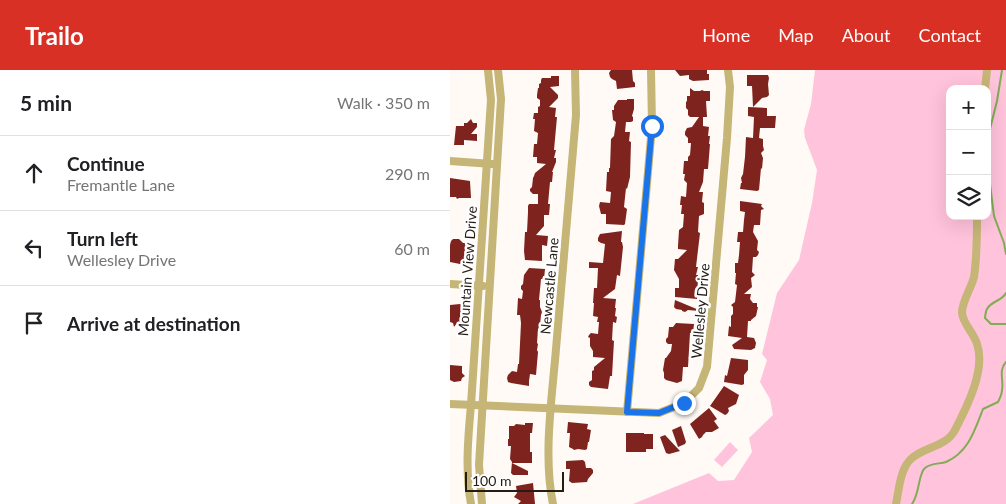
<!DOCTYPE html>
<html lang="en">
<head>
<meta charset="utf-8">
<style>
  body { margin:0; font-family:Lato,sans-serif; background:#f2f2f2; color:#202124 }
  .controls { position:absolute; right:15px; top:15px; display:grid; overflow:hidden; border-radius:10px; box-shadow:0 5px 20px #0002 }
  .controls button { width:45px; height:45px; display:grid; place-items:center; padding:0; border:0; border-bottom:1px solid #e0e0e0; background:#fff; color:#202124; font:25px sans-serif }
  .scale { position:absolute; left:15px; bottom:12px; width:99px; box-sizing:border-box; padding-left:5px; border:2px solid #241c15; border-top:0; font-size:14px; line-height:18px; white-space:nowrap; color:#241c15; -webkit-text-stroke:4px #fff; paint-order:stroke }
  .stop { position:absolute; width:15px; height:15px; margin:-11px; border:4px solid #1a73e8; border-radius:50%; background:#fff }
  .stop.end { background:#1a73e8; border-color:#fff; box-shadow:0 1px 5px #0008 }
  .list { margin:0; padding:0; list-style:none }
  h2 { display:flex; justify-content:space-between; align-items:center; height:65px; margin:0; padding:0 20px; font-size:21px }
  h2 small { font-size:16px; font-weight:400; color:#757577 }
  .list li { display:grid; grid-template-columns:32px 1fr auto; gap:15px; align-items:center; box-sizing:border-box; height:75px; padding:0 20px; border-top:1px solid #e0e0e0 }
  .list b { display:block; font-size:19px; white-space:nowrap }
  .list p { margin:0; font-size:16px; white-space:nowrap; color:#757577 }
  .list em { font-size:16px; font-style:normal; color:#757577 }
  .icon { flex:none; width:28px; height:28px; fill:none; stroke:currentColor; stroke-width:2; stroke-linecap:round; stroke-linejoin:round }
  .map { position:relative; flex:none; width:556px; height:434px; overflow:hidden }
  header { display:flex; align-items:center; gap:30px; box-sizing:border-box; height:70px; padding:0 25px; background:#d93025; color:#fff }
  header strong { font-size:24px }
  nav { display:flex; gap:28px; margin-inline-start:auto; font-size:18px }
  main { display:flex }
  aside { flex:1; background:#fff }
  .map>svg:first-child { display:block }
  .green { fill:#ffc3db; fill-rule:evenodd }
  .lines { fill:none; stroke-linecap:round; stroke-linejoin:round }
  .stream { stroke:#81ac54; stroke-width:2 }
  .building { fill:#7f231f }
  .street { stroke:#c5b576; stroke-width:8 }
  .route { stroke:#1a73e8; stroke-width:6 }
  .labels { text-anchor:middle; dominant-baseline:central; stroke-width:5; stroke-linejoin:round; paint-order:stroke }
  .street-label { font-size:14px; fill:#241c15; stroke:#fff }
</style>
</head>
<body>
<header>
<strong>Trailo</strong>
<nav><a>Home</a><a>Map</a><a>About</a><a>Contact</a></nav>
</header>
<main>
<aside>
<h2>5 min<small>Walk · 350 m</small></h2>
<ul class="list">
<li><svg class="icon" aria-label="ahead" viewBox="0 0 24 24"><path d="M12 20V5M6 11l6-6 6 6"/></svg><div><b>Continue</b><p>Fremantle Lane</p></div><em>290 m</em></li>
<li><svg class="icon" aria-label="left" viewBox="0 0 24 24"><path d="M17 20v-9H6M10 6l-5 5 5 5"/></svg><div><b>Turn left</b><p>Wellesley Drive</p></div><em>60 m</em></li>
<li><svg class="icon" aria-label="arrive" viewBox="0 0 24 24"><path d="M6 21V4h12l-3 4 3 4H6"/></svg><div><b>Arrive at destination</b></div></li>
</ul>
</aside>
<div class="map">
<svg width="556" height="434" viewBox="0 0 556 434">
  <rect width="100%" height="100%" fill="#fffaf6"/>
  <g class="green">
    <path d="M365,0H556V434H183L259,403L268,411L284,410L302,382L299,368L323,345L320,329L310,312L317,290L312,284L327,223L349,190L362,133L367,100L355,68L354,60L361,34ZM500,19H537V146H500Z"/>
    <path d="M280,372L288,380L272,397L264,390Z"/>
  </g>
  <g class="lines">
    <g class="stream">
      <path d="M552,0L547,31L538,67L537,90L544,146L554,173L556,184"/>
      <path d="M556,223C552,231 541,231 537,239C536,240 535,247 535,248L541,254H556"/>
      <path d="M462,434C470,423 468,404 475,398C480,393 490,394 496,392C519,382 525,359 533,339L548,332C550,328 552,324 552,320C554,309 548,301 556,292"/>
    </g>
  </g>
  <g class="building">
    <path d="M161,0H182L183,11L185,13V17L167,19L166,11L162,9L160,7L159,3Z"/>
    <path d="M225,0H257V4H259V10L243,11L239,9V5L230,6Z"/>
    <path d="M297,5H318L319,8L318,14L319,25L317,27L312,28L303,37L302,16H297Z"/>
    <path d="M101,6H109V16L100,17L108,25V28L99,37L106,38L105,47H107L104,80H106L104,88H106V92L102,102H103L102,112H100L98,134H100L99,145H94V156L86,165L98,166L97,176L92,175V191L75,190L74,181L75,162H77L78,142V136L79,134H88V124H83L80,121V119L82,117L83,108L84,106L85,103L96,94L87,93V87H83L84,74H87L88,63L84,61L85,49H83L84,43H88V37L90,36V30L87,28V25L88,18H89V14L91,13V10L92,8H101Z"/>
    <path d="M240,18L244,21H250L252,20L254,21H260V31H256L257,47H253V56L259,57L258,66H260L259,74H260L258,99H254L253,112L249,122H253L252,132L254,133V144L249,146L248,162L250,163L246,197H248L246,205H248V208L247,229L225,227V218H229V209L224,200L225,189H228L237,180L228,179V176L229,160L233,157L234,144H231L232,135H230L231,126L236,127L237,113L234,110L235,104H233L234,91H238V87L240,85L241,73H238V68L235,65V62L237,58L242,57L249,47H240L238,45V40L236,38V32L237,31V26H240Z"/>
    <path d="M177,29H184V39L182,46L183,47V51L181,52H176L175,62H180L179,71L181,72L180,107L177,119L176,118L174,137L177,139L175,154L174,155L156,154V144H151L149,136L150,132L160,133L161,122L156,121L157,102H159V98H160L161,69L164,66L166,52L163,50L162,40H164V36L168,30H177Z"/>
    <path d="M298,37L317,38V46H326L325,58H310L309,68L313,69V76L314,80L311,83L313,88L312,99L311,98L309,120L307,121L290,119L291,113H292L291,108L293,104L295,87L296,67L303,68L304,47L298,46Z"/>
    <path d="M21,49L23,53H27V57L21,64H27V71L14,70V75H4L6,56H14V53H17Z"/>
    <path d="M0,108L20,111L21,128H9L7,129L6,127H0Z"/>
    <path d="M290,131L312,134L311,136L314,139L311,140L310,155H304L303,162L308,171L307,180L309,182L308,185L306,187H303L302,202L305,205L301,208L302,217L294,224H301L300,229L303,233H307V237H308L306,246L301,250V251H298L297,267L304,268L306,273L305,278L301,280L284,279L282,275L292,268L278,266L279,256L281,257V246L283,244V237L281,235L285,232L287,215L285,214L286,203H285V193H288L289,185L290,172H287L288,162H293L294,150L295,142L290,141Z"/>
    <path d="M172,161L171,172H172L173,177L170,206L167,205L165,219L153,228L166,229L165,238H166L165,246L167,247L166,253L163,252L162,270L164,271L162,306H160L158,319L141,317L139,315V312L142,310V301L144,300V297L155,288L143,287V281L140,276V268L138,267L139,265L141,263L148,264L149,252H147L148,247L143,246L144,233H143L144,218H147L148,198H139V192L153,193L155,174L151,173L148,171V168L150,164Z"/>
    <path d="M3,169H9L13,173H17V177H20L22,179L20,196L0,192V175L1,171Z"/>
    <path d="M79,198L95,199L94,209H91L89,230H90V237L92,242L91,245L90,255L88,259L87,273L88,274L87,280L88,282L86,305L80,304L79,311V316L61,313L58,312L57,308L58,305L62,301L67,302L68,294H69L71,253L70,245H67L68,228L72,229L73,221L71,219V216L73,214L74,205Z"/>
    <path d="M225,230L249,240V241L238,240L235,242L232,241V240L226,239L224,237Z"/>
    <path d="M10,234L13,236L11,253H7L4,257L3,253L0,252V235Z"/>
    <path d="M226,253L244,254L243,263H240L238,297H233L232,311L227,313L216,310L214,308V303L213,300L215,288H216L221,281L222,274H218L216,272V269L218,267L219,257H223Z"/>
    <path d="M281,288L298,290V300L294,305V314L292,315L274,312L275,305L277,306Z"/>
    <path d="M0,295L12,296V303L15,306L12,308L11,311L4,312L0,310Z"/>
    <path d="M274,316L289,325L286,334L278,338L279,341L277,344L275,345L260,336Z"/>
    <path d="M259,338L267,349L264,351L269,358L262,362H256L253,365L252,367L249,369L240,354Z"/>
    <path d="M118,352L138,354L137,359L141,360L139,372H138L137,379L135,380L128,379L124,380L123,379L119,377L120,363H117Z"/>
    <path d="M75,353H83L82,363H80V382H82V393H62L78,401V405H63L61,403L62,392L60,389L61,376H58V369H59V356H64L66,354L75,355Z"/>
    <path d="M231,356L236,372L235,374L228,377L222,360Z"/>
    <path d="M176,363H194V364H203V379H196V382H176Z"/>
    <path d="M215,365L230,381L219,384L216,383L210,367Z"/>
    <path d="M133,390L135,392L136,398H141L143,400V403L138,409L137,412L122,413L119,411L120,399H116V391Z"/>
    <path d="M83,413L85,434H68L71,431L64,427L67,423L66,416Z"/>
  </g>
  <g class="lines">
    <g class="street">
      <path d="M535,19L537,0"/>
      <path d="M0,91L42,94"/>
      <path d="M0,214L33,216"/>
      <path d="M0,334L209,343L234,333L249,318L257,297L277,68L280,17L278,0"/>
      <path d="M177,342L202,56L201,0"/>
      <path d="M21,434C15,402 18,367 21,335L41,30L38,0"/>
      <path d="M32,434L29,395L51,29L48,0"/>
      <path d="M103,434C93,386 102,328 106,279C113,201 119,123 126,45L125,0"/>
      <path d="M446,434C449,420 450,398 462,388C476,376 496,377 505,360C517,337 536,299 527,274C524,263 513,254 512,243C512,231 521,219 524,207C527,187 527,166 527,146"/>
    </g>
  </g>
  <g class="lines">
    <path class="route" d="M202,56L177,342L209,343L234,333"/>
  </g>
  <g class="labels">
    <g class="street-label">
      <text transform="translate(17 201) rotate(-86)">Mountain View Drive</text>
      <text transform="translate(99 216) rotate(-85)">Newcastle Lane</text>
      <text transform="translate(250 241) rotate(-85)">Wellesley Drive</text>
    </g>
  </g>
</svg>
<div class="controls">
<button>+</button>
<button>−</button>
<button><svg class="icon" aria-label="layers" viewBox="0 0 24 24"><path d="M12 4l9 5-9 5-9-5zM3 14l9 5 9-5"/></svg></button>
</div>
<div class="scale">100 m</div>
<div class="stop" style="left:202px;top:56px"></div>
<div class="stop end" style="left:234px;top:333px"></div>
</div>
</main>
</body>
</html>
